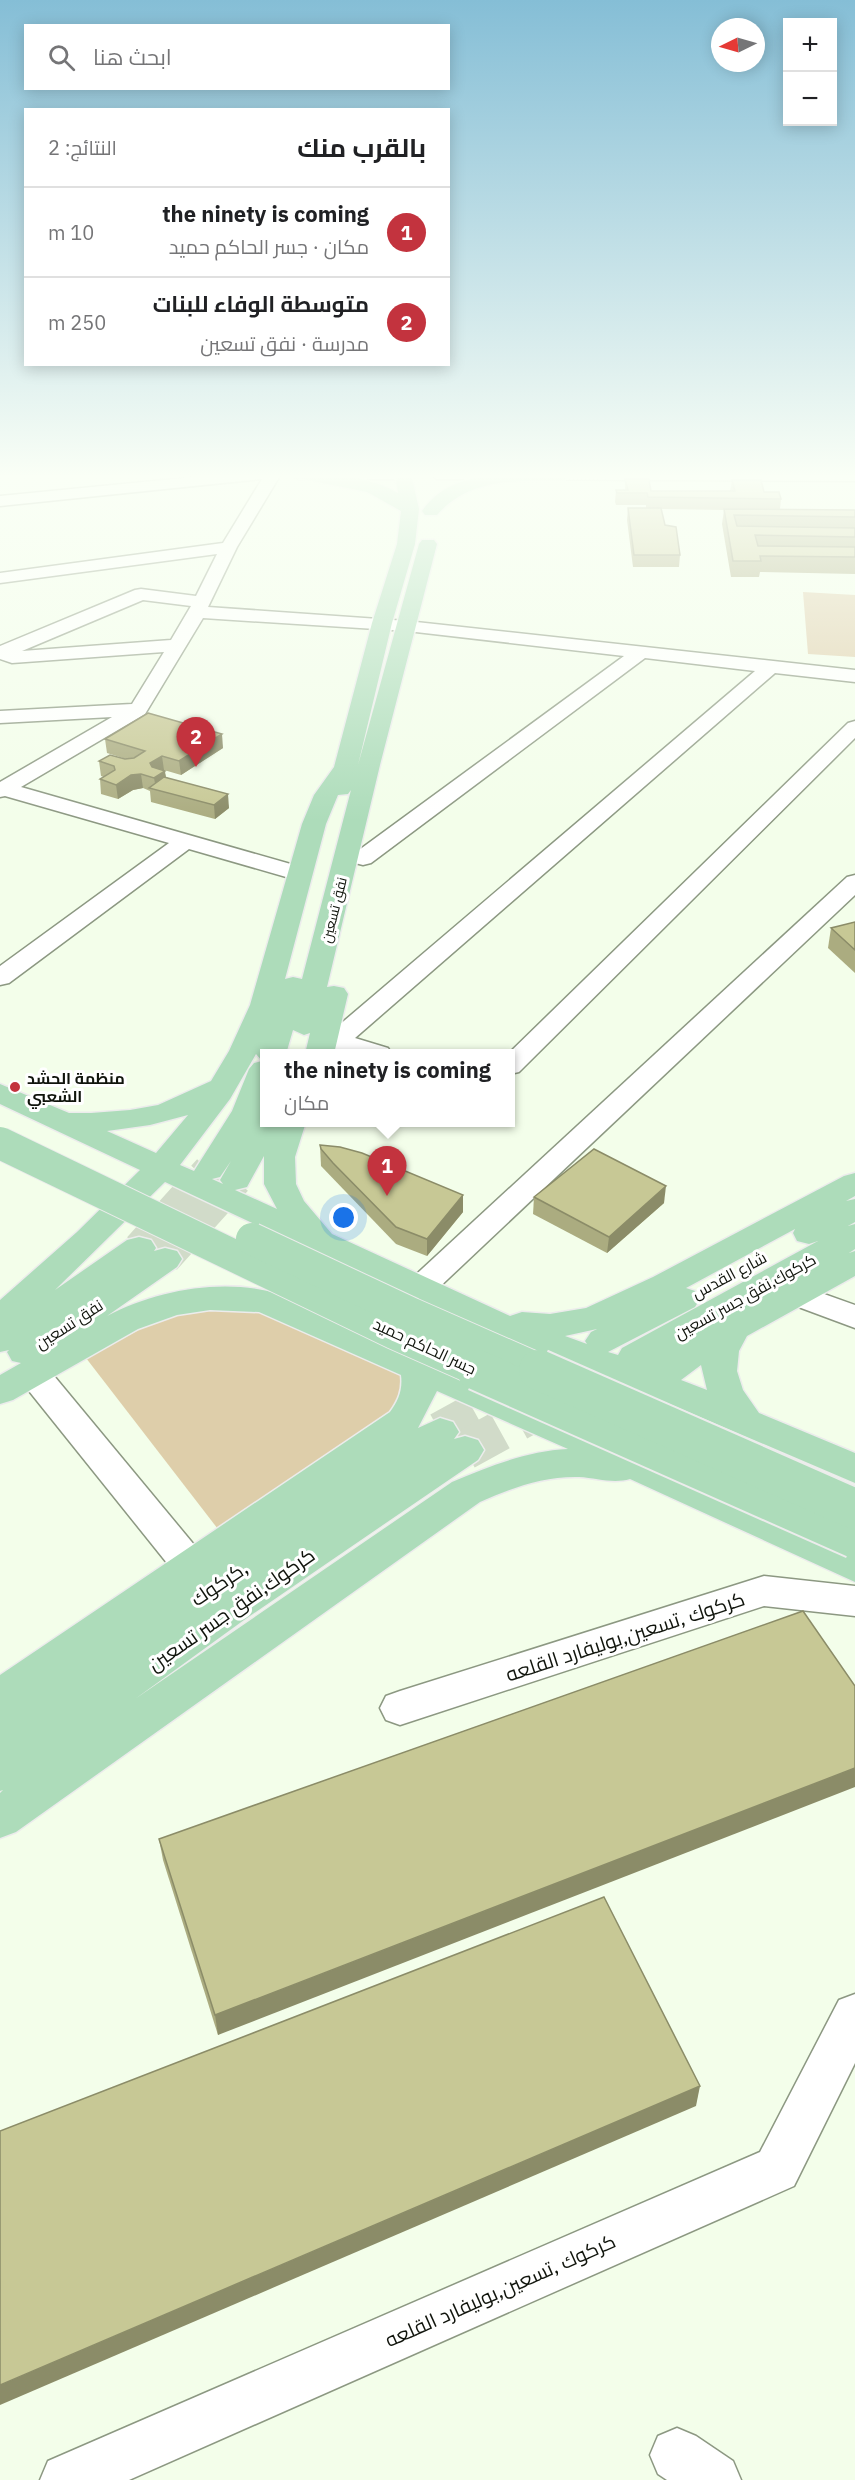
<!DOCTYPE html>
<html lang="ar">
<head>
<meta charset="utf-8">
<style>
  body { margin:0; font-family:"IBM Plex Sans",Cairo,sans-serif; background:#f6f6f6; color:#202124; direction:rtl }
  .controls { position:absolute; right:18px; top:18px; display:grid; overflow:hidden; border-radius:0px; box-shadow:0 3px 15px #0003 }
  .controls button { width:54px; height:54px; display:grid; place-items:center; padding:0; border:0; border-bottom:2px solid #e0e0e0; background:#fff; color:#202124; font:30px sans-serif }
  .compass { position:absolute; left:711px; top:18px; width:54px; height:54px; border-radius:50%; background:#fff; box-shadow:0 3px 15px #0003; rotate:265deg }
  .you { position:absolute; left:344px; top:1218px; width:21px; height:21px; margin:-15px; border:4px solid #fff; border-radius:50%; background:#1a73e8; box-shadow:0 0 0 9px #1a73e833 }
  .badge { display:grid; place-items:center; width:39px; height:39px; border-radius:50%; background:#c3333e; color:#fff; font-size:20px; font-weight:700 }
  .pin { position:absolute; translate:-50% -50px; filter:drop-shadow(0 2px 3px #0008) }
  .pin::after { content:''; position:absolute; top:32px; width:21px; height:18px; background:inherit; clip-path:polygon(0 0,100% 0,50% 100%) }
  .popup { position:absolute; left:260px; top:1049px; width:255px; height:78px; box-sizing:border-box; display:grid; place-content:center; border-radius:0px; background:#fff; filter:drop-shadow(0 2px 4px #0005); font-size:20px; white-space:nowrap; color:#757577 }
  .popup b { font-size:22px; color:#202124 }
  .popup::after { content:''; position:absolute; left:50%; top:100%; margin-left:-12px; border:12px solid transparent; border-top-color:#fff }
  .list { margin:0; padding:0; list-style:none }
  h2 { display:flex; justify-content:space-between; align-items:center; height:78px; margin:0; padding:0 24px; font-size:26px }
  h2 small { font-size:20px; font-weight:400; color:#757577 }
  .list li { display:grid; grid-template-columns:39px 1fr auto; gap:18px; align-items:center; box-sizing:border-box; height:90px; padding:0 24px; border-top:2px solid #e0e0e0 }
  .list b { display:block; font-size:22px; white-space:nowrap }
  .list p { margin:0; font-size:20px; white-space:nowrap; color:#757577 }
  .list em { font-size:20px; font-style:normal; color:#757577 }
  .icon { flex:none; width:33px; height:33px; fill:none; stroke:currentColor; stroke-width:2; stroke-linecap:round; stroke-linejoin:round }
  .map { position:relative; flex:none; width:855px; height:2480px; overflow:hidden; direction:ltr }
  .search { position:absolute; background:#fff; box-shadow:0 3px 15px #0003; left:24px; top:24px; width:426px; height:66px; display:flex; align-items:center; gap:15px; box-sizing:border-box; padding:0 21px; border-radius:0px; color:#757577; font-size:22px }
  .panel { position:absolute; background:#fff; box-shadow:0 3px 15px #0003; left:24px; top:108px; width:426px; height:258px; border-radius:0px; direction:rtl }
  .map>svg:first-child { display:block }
  .green { fill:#deceaa }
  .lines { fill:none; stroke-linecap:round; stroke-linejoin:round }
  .major-tunnel-far1 { stroke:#d1dbc9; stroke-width:32; stroke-dasharray:32 16; stroke-linecap:butt }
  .major-tunnel { stroke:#d1dbc9; stroke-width:40; stroke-dasharray:40 20; stroke-linecap:butt }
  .minor-casing { stroke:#8c9882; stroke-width:3 }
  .major-casing { stroke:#ececec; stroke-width:3 }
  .minor { fill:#fff; fill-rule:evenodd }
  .major { fill:#addcba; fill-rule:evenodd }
  .major-bridge-far1-casing { stroke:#ececec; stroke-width:34; stroke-linecap:butt }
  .major-bridge-casing { stroke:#ececec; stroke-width:44; stroke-linecap:butt }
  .major-bridge-far1 { stroke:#addcba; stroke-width:32 }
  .major-bridge { stroke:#addcba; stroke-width:40 }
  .wall { fill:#abac80 }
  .shaded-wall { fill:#8b8c68 }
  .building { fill:#c7c895; stroke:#8b8c68; stroke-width:1.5 }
  .poi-dot { fill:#c3333e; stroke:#fff; stroke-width:2 }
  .labels { text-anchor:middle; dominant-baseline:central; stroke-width:6; stroke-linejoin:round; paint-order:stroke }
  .far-street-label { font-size:14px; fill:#10140c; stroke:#fff }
  .poi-label { font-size:16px; font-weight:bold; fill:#10140c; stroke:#fff; text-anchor:start }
  .street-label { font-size:16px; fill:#10140c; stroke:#fff }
  .near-street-label { font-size:20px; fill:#10140c; stroke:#fff }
</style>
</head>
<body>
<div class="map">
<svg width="855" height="2480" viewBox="0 0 855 2480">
  <rect width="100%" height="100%" fill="#f3feea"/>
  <g class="green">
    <path d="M803,592L855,595V657L808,654Z"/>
    <path d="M195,1300L262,1309L416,1365L418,1400L221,1533L86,1358Z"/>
  </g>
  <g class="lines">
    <g class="major-tunnel-far1">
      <path d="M139,1248L209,1170"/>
      <path d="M165,1259L236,1180"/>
    </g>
    <g class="major-tunnel">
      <path d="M440,1432L518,1389"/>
      <path d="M465,1450L550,1403"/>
    </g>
    <g class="minor-casing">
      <g id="minor">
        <path d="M225,474H281L237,547L208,607L407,621L855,670V682L775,673L355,1038L388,1048L392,1054H351L315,1045L311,1039L315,1033L331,1032L755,671L645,658L371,863L363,865L355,863L352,858L355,853L624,656L407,631L203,618L145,714L21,787L308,869L311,874L308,879L300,881L189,849L9,983L0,985V966L169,843L5,796L0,797V782L112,717L0,723V711L132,704L164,652L12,663L0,659V646L135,590L141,589L196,596L217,554L0,583V573L223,543L262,479L0,506V496ZM143,600L191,606L171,640L22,651Z"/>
        <path d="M291,474H416L408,479H299Z"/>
        <path d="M429,474H855V481L437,479Z"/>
        <path d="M855,721V738L519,1072L510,1074V1054H508L848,723Z"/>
        <path d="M855,875V895L431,1295L420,1298L409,1295L405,1288L409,1281L847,877Z"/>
        <path d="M796,1284L855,1305V1328L785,1302L780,1295L785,1288Z"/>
        <path d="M33,1361L45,1365L205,1558L210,1568L205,1578L192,1582L179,1578L21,1381L17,1373L21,1365Z"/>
        <path d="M764,1576L855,1586V1616L764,1606L400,1725L386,1720L380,1708L386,1696L400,1691Z"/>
        <path d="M855,1994V2063L794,2186L129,2480H40L48,2461L760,2152L839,2000Z"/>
        <path d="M677,2428L696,2436L733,2461L741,2480H667L658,2474L650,2455L658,2436Z"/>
      </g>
    </g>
    <g class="major-casing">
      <g id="major">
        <path d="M296,474C331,474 366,475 398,493L395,474H411L419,509L415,544L392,623L358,765L419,544L422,540H434L437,544L380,765L327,987L334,986L344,988L348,994L334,1054H305L310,1033L304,1035L293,1030L286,1054H264V1106L260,1115L264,1114V1122H306L295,1157L296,1184L304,1201L332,1234L510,1316L522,1312L550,1314L586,1308L653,1277L844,1176L855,1173V1196L846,1201L855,1199V1222L848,1226L855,1224V1249L849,1253L855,1251V1276L747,1336L739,1351L737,1371L743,1390L759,1413L855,1453V1483L658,1399C648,1408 639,1407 627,1403L622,1394L627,1386L482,1331L165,1182L55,1290L127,1240L139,1237L151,1240L156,1248L154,1251L165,1248L177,1251L182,1259L177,1267L107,1316C156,1290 222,1278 276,1293L415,1353L429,1356L430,1359L573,1420L855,1548V1582L630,1479C613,1484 597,1478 579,1477C543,1476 512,1488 480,1502L16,1832L0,1838V1793L3,1790L0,1791V1675L390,1412C398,1401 403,1390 401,1375L259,1312L210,1310L177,1315L138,1329L13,1400L0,1404V1375L21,1363L12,1361L7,1352L9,1350L0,1352V1300L77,1232L140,1170L0,1104V1084L69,1113H91L130,1110L158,1105L211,1081L229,1051L250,1005L302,824L314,795L334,767L372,623L397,544L401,511L367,492L298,478ZM351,790L302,979L293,977L285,979L326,824L338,795L348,794ZM256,1054L262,1061L254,1063L249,1069L232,1111L194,1171L180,1165L230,1099ZM188,1115L156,1153L107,1131L150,1125ZM264,1156V1184L277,1209L235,1190L247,1187ZM231,1161L220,1180L223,1184L212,1179L220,1177ZM795,1229L793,1233L797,1241L809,1244L818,1241L622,1348L618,1355L608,1352L695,1307L700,1299L695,1291L686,1288ZM597,1329L591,1332L585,1341L587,1344L565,1336ZM701,1365L707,1390L681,1380ZM437,1391L568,1449C527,1451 490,1466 452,1482L135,1699L244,1620L478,1460L484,1450L478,1440L465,1436L454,1439L459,1432L453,1422L440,1418L418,1428Z"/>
        <path d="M497,474L572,475L564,480C516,482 472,476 437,515H425L422,511C440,485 467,478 497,474Z"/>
      </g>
    </g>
    <use href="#minor" class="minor"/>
    <use href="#major" class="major"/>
    <g class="major-bridge-far1-casing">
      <g id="major-bridge-far1">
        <path d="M0,1143L394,1333L480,1371"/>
        <path d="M252,1239L412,1314L542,1371"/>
      </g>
    </g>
    <g class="major-bridge-casing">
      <g id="major-bridge">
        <path d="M477,1370L855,1538"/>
        <path d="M539,1370L855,1509"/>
      </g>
    </g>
    <use href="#major-bridge-far1" class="major-bridge-far1"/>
    <use href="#major-bridge" class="major-bridge"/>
  </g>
  <g class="wall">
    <path d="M625,479L651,491H730L732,480L781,499L780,509L855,510V574L760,572L759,577H731L722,524L724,510L661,509L665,525L680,555L679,567H633L627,520L628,508H646V505H616L615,502L616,490H625Z"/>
    <path d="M105,739L223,748L181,775L164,770L166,777L229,808L215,819L151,802L150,791L143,788L133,790L118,799L101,794L100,779L104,777L101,776L99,761L126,759L107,753Z"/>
    <path d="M855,922V973L828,948L831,928Z"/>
    <path d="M320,1145L463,1212L427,1256L396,1244L321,1166Z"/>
    <path d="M534,1197L664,1203L607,1253L533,1214Z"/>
    <path d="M803,1611L218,2035L163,1860L159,1839Z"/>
  </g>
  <g class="shaded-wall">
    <path d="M222,734L223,748L181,775L179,761Z"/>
    <path d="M162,756L164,770L152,778L150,763Z"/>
    <path d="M165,771L167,786L156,789L154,778Z"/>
    <path d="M141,774L143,788L133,790L118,799L116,785L131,775Z"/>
    <path d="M228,794L229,808L215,819L214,805Z"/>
    <path d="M666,1186L664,1203L607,1253L609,1237Z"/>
    <path d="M463,1195V1212L427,1256V1239Z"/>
    <path d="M855,1768V1787L218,2035L215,2015Z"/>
    <path d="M700,2086L696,2106L0,2405V2385Z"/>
  </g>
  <g class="building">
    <path d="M625,479H649L651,491H735L732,480H761L764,492H779L781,499L648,497L647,493H617L616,490H628Z"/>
    <path d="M628,508H661L665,525L676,527L680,555H634Z"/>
    <path d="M724,509L855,510V517L734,515L737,526L855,528V537L755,535L758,546L855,547V557L760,556L761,561H733Z"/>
    <path d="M148,713L222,734L179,761L162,756L150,763L152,767L165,771L154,778L141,774L131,775L116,785L100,779L115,770L114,766L99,761L110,755L125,759L134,758L145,751L105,739Z"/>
    <path d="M164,777L228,794L214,805L149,788Z"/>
    <path d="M855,922V950L831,928Z"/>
    <path d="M320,1145L340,1147L362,1153L463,1195L427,1239L396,1227L333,1163L321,1149Z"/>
    <path d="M594,1149L666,1186L609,1237L534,1197Z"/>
    <path d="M803,1611L855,1686V1768L215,2015L159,1839Z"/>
    <path d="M604,1897L700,2086L0,2385V2131Z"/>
  </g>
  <linearGradient id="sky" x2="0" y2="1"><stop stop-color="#85bed6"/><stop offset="0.58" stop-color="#fafff6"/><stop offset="1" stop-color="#fafff6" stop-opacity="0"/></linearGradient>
  <rect width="855" height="821" fill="url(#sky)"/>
  <circle class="poi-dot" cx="15" cy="1087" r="6"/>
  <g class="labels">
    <g class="far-street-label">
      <text transform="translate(334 910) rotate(-76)">نفق تسعين</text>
    </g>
    <g class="poi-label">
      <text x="27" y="1078">منظمة الحشد<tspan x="27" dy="18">الشعبي</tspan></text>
    </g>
    <g class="street-label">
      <text transform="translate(729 1275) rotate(-28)">شارع القدس</text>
      <text transform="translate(745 1296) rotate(-29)">كركوك,نفق جسر تسعين</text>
      <text transform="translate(69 1324) rotate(-33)">نفق تسعين</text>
      <text transform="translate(425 1346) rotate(25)">جسر الحاكم حميد</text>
    </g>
    <g class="near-street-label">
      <text transform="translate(219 1583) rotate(-34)">كركوك,</text>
      <text transform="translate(231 1609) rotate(-35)">كركوك,نفق جسر تسعين</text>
      <text transform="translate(625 1636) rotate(-18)">كركوك ,تسعين,بوليفارد القلعه</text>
      <text transform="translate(500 2290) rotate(-24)">كركوك ,تسعين,بوليفارد القلعه</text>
    </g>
  </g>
</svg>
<div class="controls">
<button>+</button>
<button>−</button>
</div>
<svg class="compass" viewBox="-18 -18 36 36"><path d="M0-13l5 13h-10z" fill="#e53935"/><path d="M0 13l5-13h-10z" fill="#757577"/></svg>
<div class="you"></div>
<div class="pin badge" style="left:387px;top:1196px">1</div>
<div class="popup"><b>the ninety is coming</b>مكان</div>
<div class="pin badge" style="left:196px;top:767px">2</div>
<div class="search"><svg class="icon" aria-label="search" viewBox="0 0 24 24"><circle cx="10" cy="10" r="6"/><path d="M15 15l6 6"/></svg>ابحث هنا</div>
<section class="panel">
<h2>بالقرب منك<small>النتائج: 2</small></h2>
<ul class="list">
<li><span class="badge">1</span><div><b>the ninety is coming</b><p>مكان · جسر الحاكم حميد</p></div><em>10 m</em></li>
<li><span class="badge">2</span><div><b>متوسطة الوفاء للبنات</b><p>مدرسة · نفق تسعين</p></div><em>250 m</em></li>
</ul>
</section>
</div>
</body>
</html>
